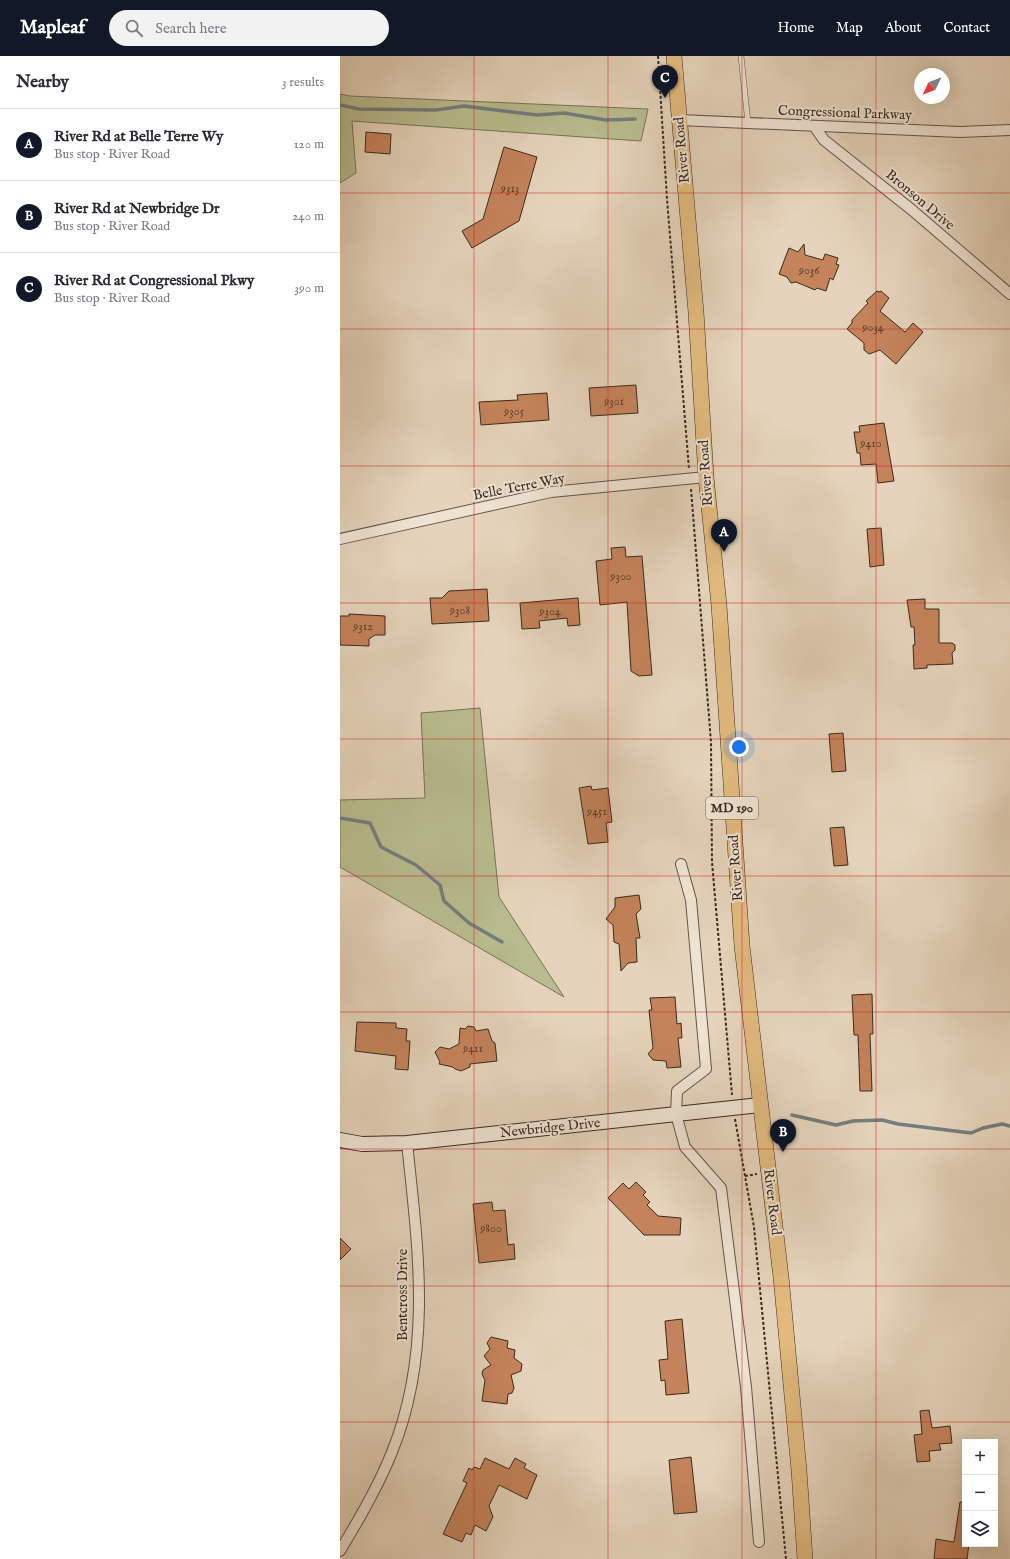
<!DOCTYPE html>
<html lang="en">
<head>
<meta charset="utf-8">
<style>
  body { margin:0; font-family:"IM FELL English",serif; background:#f2f2f3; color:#2b2b33 }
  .controls { position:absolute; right:12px; bottom:12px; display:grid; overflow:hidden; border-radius:0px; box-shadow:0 4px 16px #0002 }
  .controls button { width:36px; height:36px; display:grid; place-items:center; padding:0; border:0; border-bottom:1px solid #e1e1e2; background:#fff; color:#2b2b33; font:20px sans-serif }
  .compass { position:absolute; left:574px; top:12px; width:36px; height:36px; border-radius:50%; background:#fff; box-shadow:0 4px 16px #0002; rotate:227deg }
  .you { position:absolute; left:399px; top:691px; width:14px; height:14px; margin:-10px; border:3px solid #fff; border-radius:50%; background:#1a73e8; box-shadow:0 0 0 6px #1a73e833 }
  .badge { display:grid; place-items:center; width:26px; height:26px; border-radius:50%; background:#111827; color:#fff; font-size:13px; font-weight:700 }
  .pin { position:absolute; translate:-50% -33px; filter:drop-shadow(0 1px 2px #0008) }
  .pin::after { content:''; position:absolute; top:21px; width:14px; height:12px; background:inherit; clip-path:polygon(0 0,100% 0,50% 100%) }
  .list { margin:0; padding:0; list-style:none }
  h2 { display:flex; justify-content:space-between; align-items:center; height:52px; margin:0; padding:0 16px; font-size:17px }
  h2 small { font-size:13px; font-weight:400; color:#7c7c81 }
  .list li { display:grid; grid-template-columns:26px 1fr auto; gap:12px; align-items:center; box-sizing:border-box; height:72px; padding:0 16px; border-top:1px solid #e1e1e2 }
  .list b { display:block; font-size:15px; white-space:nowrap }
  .list p { margin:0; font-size:13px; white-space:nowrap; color:#7c7c81 }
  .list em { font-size:13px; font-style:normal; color:#7c7c81 }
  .icon { flex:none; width:22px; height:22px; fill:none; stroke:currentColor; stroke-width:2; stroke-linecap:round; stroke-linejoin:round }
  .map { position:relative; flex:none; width:670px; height:1503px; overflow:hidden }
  header { display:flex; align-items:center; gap:24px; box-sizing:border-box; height:56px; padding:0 20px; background:#111827; color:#fff }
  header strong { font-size:19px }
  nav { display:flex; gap:22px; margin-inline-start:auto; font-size:14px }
  .search { width:280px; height:36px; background:#f2f2f3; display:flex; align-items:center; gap:10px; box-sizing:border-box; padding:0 14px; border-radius:22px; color:#7c7c81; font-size:15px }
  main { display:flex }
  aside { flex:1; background:#fff }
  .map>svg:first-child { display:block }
  .green { fill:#b8bc8e; stroke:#787458 }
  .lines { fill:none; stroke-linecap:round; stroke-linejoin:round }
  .stream { stroke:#747e7e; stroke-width:3.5 }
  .building { fill:#c4835a; stroke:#392b21 }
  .lane-casing { stroke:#645548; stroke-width:6 }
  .street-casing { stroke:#645548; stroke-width:12 }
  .secondary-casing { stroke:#392b21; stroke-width:16 }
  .primary-casing { stroke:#392b21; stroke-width:16 }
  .path { stroke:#392b21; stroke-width:2; stroke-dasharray:3 2; stroke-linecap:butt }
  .lane { stroke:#eee3d3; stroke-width:5 }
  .street { stroke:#eee3d3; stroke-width:10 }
  .secondary { stroke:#eee3d3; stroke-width:14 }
  .primary { stroke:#e2ba7e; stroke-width:15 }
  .grid { fill:none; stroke:#d62828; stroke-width:1; stroke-opacity:0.55 }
  .labels { text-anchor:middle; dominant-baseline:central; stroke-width:4; stroke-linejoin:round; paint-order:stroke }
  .number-label { font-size:12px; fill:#5c412f }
  .shield { fill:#eee3d3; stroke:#6f6256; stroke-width:1 }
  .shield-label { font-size:13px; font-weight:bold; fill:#392b21 }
  .street-label { font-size:14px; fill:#392b21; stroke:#eee3d3 }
</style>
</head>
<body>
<header>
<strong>Mapleaf</strong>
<div class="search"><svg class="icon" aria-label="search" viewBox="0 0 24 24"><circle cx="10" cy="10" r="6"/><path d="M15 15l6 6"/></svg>Search here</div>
<nav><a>Home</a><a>Map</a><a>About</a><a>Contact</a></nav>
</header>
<main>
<aside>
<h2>Nearby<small>3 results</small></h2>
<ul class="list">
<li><span class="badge">A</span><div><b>River Rd at Belle Terre Wy</b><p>Bus stop · River Road</p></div><em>120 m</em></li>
<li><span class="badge">B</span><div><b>River Rd at Newbridge Dr</b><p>Bus stop · River Road</p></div><em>240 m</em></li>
<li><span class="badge">C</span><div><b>River Rd at Congressional Pkwy</b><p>Bus stop · River Road</p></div><em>390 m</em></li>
</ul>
</aside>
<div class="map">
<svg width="670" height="1503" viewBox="0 0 670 1503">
  <rect width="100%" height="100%" fill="#e5d4bb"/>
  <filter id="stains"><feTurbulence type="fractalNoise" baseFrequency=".005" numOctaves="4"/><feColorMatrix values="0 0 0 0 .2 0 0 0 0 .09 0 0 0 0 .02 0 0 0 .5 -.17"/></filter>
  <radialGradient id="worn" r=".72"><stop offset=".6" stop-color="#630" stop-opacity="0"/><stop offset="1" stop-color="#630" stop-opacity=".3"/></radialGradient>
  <g class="green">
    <path d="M0,38L10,40L308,53L301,85L12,65L16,117L0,127Z"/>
    <path d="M140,652L159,841L224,941L0,811V744L85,742L81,657Z"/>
  </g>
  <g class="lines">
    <g class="stream">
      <path d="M0,49L19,53L96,54L124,50L197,59L224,57L266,64L295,63"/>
      <path d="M0,762L30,767L41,791L76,809L100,829L104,845L129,867L162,886"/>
      <path d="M452,1059L496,1069L513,1065L542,1064L558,1068L631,1077L643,1072L662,1068L670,1070"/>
    </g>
  </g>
  <g class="building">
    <path d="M26,76L51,78L50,98L25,96Z"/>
    <path d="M164,91L197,101L179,165L132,192L122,175L143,163Z"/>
    <path d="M464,188L465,199L483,204L485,198L498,202L496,208L499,209L493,224L490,222L486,235L477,232L475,234L456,226L451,227L447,221L439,218L449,192L458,196Z"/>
    <path d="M537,235L539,236L541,235L549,242L540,255L565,276L573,267L583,276L556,308L540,294L529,298L524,294V287L507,273L512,267V264L528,247L526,245Z"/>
    <path d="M296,329L298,357L251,360L249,332Z"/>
    <path d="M207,337L209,364L141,369L139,346L178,344L177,339Z"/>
    <path d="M544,367L554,425L538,427L536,408L521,409L520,397H517L514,376H520L519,370Z"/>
    <path d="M541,472L544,509L530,511L527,473Z"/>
    <path d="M285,491L286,501L302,500L312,619L299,620L291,615L287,546L260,549L256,505L272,503L271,492Z"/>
    <path d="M147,533L149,565L92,568L90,542H102L109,535Z"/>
    <path d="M238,542L240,569L228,570L227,562L199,565L200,572L182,573L180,547Z"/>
    <path d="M585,543V553H599V587H612L615,589V594L612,597L613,608L587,609V612L574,613L573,589H575L574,571H571L567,544Z"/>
    <path d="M9,558L45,560V579H35L29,583V590L0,589V560H9Z"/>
    <path d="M503,677L506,715L492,716L489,678Z"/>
    <path d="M251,730L252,734L268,732L272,766L266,767L268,786L248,788L239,732Z"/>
    <path d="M504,771L508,809L494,810L490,772Z"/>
    <path d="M299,839L301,853L296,858L300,882H296L297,906L288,907L281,915L279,888L274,886L273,869L266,863L275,851V842Z"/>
    <path d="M532,938L533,978H530L532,1035H520L518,979H514L512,939Z"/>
    <path d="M335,941L337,968L341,967L342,982H338L341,1011L327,1012L326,1005L313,1004L308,998L313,992L309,954H312L310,942Z"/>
    <path d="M17,966L56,967V972L67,973L66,985H70L68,1014L55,1013L56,1000L15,995Z"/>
    <path d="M128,970L134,971L136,975L148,973L152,985L155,987L157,1005L130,1008V1011L121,1015L115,1013L113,1011L99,1008L100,1006L95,996L100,991L109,993L119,988L120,972L125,973Z"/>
    <path d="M296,1126L306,1136L303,1139L310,1146L307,1149L318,1160L341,1162L340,1179H304L268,1142L283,1127L289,1133Z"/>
    <path d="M152,1146L153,1155L165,1154L168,1189L174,1188L175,1203L139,1207L133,1148Z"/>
    <path d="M0,1182L11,1193L0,1204Z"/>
    <path d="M342,1263L349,1337L326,1339L325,1324L321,1325L319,1304L328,1303L325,1265Z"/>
    <path d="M151,1281L168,1285L167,1292L175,1294L174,1302L182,1308L181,1315L171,1319L174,1332L172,1337L168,1338L167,1348L142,1345L145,1324L142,1318L143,1314L151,1309L144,1300L150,1293L147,1287Z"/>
    <path d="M589,1354L592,1372L610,1370L612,1387L599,1388L601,1394L589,1395L590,1405L577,1406L574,1379L582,1378L580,1355Z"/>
    <path d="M351,1401L357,1456L334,1458L329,1404Z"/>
    <path d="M145,1402L169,1413L175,1402L186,1408L184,1412L197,1419L187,1443L159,1429L149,1450L153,1461L146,1475L135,1469L131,1479L126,1477L122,1486L103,1478L127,1427L123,1425L129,1412L132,1414L134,1411L140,1413Z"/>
    <path d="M620,1446H625V1488H629L627,1503H594L596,1483L614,1486Z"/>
  </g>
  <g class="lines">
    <g class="lane-casing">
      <path id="lane" d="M401,0L408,67"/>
    </g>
    <g class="street-casing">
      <g id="street">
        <path d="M339,64L620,76L670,74"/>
        <path d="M474,70L484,84L572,154L670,238"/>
        <path d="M0,483L211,436L366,421"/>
        <path d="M341,808L351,844L366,1013L337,1035L336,1058L345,1091L381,1132L406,1331L419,1486"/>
        <path d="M0,1495C19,1463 38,1431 52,1396C93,1295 78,1192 67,1087"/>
      </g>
    </g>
    <g class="secondary-casing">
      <path id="secondary" d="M0,1084L22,1088L67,1087L420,1049"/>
    </g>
    <g class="primary-casing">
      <path id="primary" d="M334,0L356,256L366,421L379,549L402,890L441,1221L459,1414L465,1503"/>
    </g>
    <g class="path">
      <path d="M318,0L327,143L349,413"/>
      <path d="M351,433L371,686L372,806L392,1039"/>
      <path d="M395,1063L414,1171L446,1503"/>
      <path d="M405,1120L417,1118"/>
    </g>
    <use href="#lane" class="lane"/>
    <use href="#street" class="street"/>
    <use href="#secondary" class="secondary"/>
    <use href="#primary" class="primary"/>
  </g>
  <path class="grid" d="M134,0V1503M268,0V1503M402,0V1503M536,0V1503M0,137H670M0,273H670M0,410H670M0,547H670M0,683H670M0,820H670M0,956H670M0,1093H670M0,1230H670M0,1366H670"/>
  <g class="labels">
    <g class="number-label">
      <text x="170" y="132">9313</text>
      <text x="469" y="214">9036</text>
      <text x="533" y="271">9034</text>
      <text x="274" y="345">9301</text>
      <text x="174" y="355">9305</text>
      <text x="531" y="387">9410</text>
      <text x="281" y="520">9300</text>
      <text x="120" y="554">9308</text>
      <text x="210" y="555">9304</text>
      <text x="23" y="570">9312</text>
      <text x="257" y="755">9451</text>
      <text x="133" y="992">9411</text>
      <text x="151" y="1172">9800</text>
    </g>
    <rect class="shield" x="366" y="741" width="52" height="22" rx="3"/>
    <g class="shield-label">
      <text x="392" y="752">MD 190</text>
    </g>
    <g class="street-label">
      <text transform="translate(505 57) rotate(2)">Congressional Parkway</text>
      <text transform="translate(342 94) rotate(-95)">River Road</text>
      <text transform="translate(580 144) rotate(40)">Bronson Drive</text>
      <text transform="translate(366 417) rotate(-94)">River Road</text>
      <text transform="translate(179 431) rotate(-11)">Belle Terre Way</text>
      <text transform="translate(396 812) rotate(-94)">River Road</text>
      <text transform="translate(210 1072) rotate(-6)">Newbridge Drive</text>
      <text transform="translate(432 1146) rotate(83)">River Road</text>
      <text transform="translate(63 1239) rotate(-90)">Bentcross Drive</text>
    </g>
  </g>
  <rect width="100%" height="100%" filter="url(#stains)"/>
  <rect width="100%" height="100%" fill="url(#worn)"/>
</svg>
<div class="controls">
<button>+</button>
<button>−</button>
<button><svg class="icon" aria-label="layers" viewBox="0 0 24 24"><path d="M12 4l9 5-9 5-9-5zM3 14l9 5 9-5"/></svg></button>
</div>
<svg class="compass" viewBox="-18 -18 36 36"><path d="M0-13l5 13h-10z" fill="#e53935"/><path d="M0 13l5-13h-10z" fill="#7c7c81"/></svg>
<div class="you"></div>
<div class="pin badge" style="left:384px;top:496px">A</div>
<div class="pin badge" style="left:443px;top:1096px">B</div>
<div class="pin badge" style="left:325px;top:42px">C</div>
</div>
</main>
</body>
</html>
